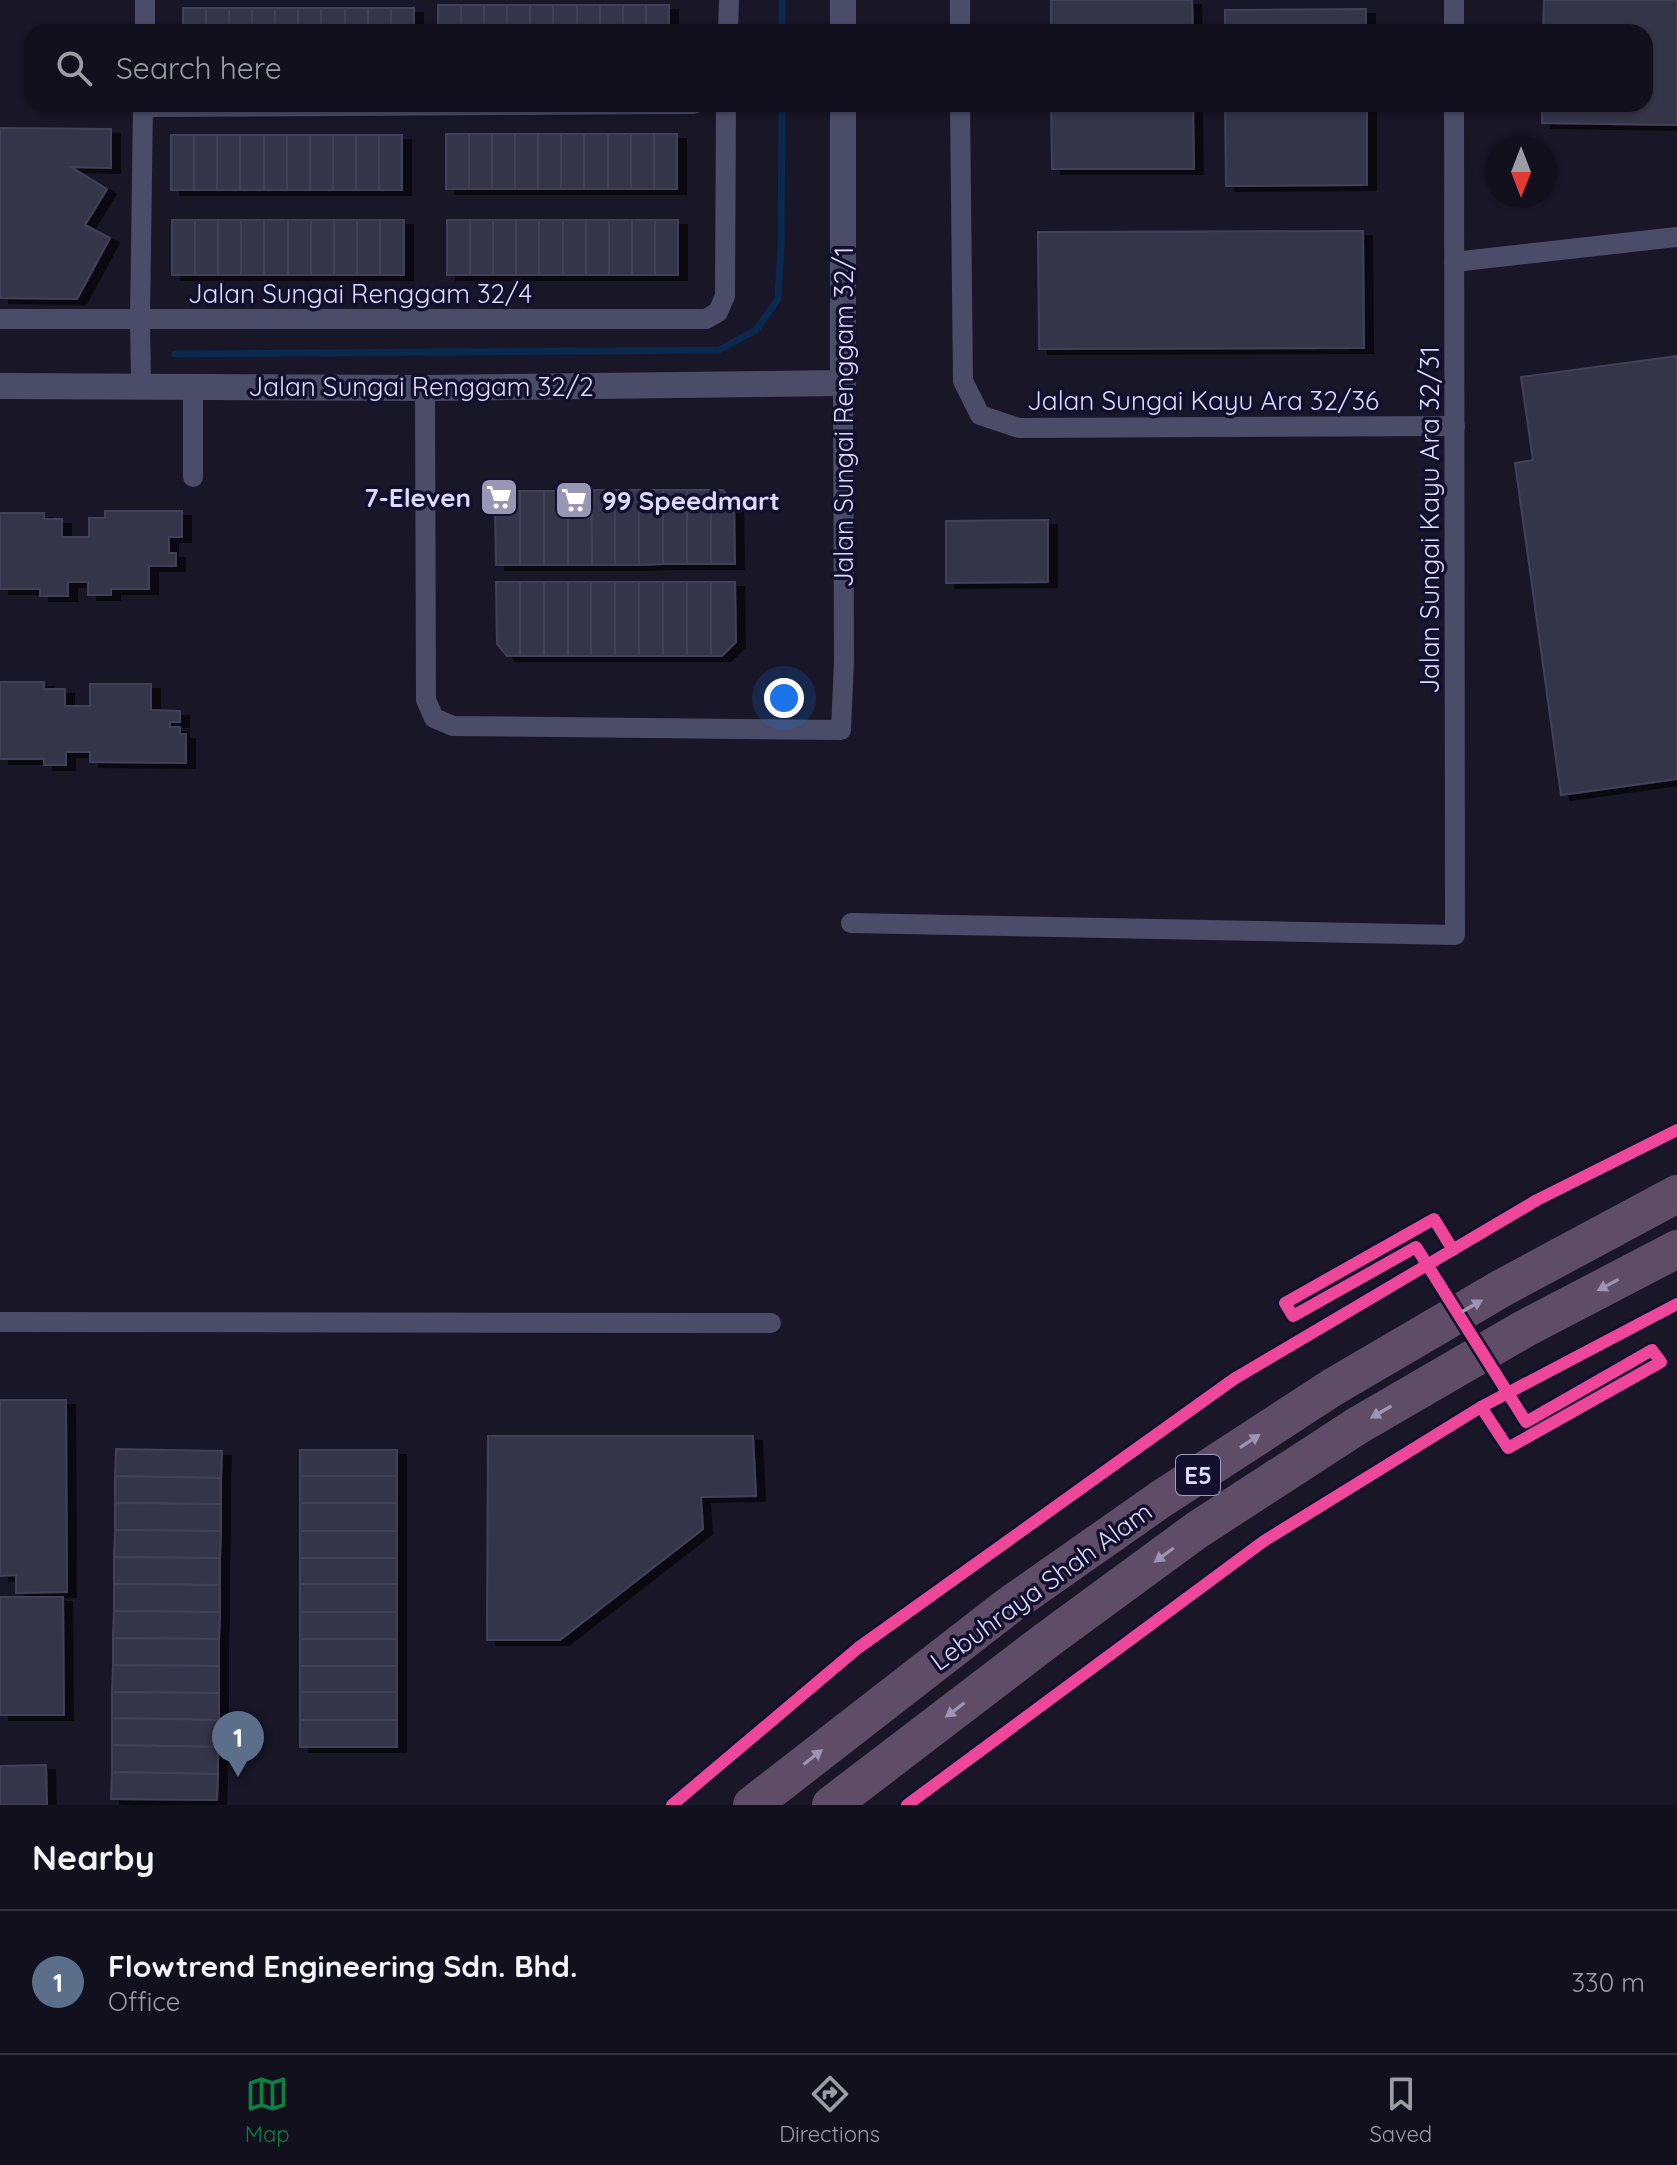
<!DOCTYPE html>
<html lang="en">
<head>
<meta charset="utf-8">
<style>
  body { margin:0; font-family:Quicksand,sans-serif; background:#1f1e2a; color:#f1f3f6 }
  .compass { position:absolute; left:1485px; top:136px; width:72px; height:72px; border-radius:50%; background:#12101d; box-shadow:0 2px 6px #0004; rotate:180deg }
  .you { position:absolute; left:784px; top:698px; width:28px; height:28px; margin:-20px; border:6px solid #fff; border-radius:50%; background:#1a73e8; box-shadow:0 0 0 12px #1a73e833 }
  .badge { display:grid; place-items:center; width:52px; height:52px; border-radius:50%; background:#0b8043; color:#fff; font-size:26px; font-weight:700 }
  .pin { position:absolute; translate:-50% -66px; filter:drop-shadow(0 2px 4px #0008) }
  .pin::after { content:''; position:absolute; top:42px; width:28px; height:24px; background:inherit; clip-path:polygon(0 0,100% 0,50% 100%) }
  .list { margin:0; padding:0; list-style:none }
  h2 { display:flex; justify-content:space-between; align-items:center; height:104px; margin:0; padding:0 32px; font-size:34px }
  h2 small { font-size:26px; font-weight:400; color:#9c9da4 }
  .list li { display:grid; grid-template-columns:52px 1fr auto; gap:24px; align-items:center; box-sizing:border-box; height:144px; padding:0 32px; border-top:2px solid #31303b }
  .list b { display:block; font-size:30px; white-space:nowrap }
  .list p { margin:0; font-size:26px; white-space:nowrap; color:#9c9da4 }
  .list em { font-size:26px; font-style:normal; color:#9c9da4 }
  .icon { flex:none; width:44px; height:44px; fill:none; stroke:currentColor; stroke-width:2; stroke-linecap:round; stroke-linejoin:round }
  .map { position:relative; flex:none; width:1677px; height:1805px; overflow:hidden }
  .search { position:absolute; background:#12101d; box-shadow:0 2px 6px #0004; left:24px; right:24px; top:24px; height:88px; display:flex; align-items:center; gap:20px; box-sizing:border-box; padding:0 28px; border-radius:24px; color:#9c9da4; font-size:30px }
  .sheet { height:248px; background:#12101d }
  nav { display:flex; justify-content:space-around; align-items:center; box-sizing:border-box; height:112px; border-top:2px solid #31303b; background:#12101d; font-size:22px; color:#9c9da4 }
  nav a { display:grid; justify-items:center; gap:4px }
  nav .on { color:#0b8043 }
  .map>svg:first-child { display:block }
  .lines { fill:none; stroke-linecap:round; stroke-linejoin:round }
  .stream { stroke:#0a294e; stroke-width:7 }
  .building { fill:#363448; stroke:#434159; stroke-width:2; filter:url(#shadow) }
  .minor { stroke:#4b4c68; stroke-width:20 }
  .tertiary { stroke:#4b4c68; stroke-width:26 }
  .motorway { stroke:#5f4d68; stroke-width:38 }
  .cycleway-casing { stroke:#12102d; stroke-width:17 }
  .cycleway { stroke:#ed469a; stroke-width:12 }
  .oneway { fill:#9e94b4 }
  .labels { text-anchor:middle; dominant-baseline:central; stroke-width:7; stroke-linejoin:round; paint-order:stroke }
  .shield { fill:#12102d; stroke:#9f9ec0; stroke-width:2 }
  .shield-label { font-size:24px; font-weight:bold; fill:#dcdbff }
  .street-label { font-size:26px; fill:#dcdbff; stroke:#12102d }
  .poi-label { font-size:26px; font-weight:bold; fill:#dcdbff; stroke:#12102d; text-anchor:end }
</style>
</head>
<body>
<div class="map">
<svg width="1677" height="1805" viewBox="0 0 1677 1805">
  <defs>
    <filter id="shadow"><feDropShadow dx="9" dy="5" stdDeviation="0" flood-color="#0009"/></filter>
  </defs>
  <rect width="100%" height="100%" fill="#181627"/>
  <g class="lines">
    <g class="stream">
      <path d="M782,32V0"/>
      <path d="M175,354L719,350L756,330L778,299L781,245L782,104"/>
    </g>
  </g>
  <g class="building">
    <path d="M1051,0H1192L1193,32H1051Z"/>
    <path d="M1544,0H1677V125L1542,123V104H1645V32H1543Z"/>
    <rect x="438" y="5" width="23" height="27"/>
    <rect x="461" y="5" width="23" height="27"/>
    <rect x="484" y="5" width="23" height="27"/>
    <rect x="507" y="5" width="23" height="27"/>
    <rect x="530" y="5" width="23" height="27"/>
    <rect x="553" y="5" width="24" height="27"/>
    <rect x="577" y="5" width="23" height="27"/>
    <rect x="600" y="5" width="23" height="27"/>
    <rect x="623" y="5" width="23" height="27"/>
    <rect x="646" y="5" width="23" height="27"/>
    <rect x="183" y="8" width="23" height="24"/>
    <rect x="206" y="8" width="23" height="24"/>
    <rect x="229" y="8" width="23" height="24"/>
    <rect x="252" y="8" width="23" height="24"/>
    <rect x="275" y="8" width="23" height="24"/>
    <rect x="298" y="8" width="23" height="24"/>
    <rect x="321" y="8" width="24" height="24"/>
    <rect x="345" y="8" width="23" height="24"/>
    <rect x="368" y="8" width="23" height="24"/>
    <rect x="391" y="8" width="23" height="24"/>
    <path d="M1366,9V32H1225V10Z"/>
    <path d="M1051,104H1193L1194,169H1052Z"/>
    <path d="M1225,104H1367V185L1226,186Z"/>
    <path d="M0,128L111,129V168L71,167L107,189L85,225L110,238L77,299L0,298Z"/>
    <rect x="446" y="134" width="23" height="55"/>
    <rect x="469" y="134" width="23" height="55"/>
    <rect x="492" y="134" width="23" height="55"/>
    <rect x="515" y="134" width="23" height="55"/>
    <rect x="538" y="134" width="23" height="55"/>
    <rect x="561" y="134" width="23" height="55"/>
    <rect x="584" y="134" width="24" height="55"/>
    <rect x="608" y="134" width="23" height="55"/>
    <rect x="631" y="134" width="23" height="55"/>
    <rect x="654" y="134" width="23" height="55"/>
    <rect x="171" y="135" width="23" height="55"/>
    <rect x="194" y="135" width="23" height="55"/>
    <rect x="217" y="135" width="23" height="55"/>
    <rect x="240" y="135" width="24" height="55"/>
    <rect x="264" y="135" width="23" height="55"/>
    <rect x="287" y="135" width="23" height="55"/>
    <rect x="310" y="135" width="23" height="55"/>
    <rect x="333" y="135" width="23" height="55"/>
    <rect x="356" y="135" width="23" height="55"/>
    <rect x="379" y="135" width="23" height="55"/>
    <rect x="172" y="220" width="23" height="55"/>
    <rect x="195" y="220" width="23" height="55"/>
    <rect x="218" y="220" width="23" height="55"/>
    <rect x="241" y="220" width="23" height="55"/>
    <rect x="264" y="220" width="24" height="55"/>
    <rect x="288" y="220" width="23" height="55"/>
    <rect x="311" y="220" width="23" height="55"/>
    <rect x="334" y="220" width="23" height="55"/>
    <rect x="357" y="220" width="23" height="55"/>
    <rect x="380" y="220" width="24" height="55"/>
    <rect x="447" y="220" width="23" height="55"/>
    <rect x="470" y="220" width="23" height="55"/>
    <rect x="493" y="220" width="23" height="55"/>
    <rect x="516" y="220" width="23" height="55"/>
    <rect x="539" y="220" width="24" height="55"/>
    <rect x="563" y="220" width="23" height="55"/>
    <rect x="586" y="220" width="23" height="55"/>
    <rect x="609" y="220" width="23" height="55"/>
    <rect x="632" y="220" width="23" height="55"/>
    <rect x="655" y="220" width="23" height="55"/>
    <path d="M1363,231L1364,348L1039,349L1038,232Z"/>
    <path d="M1677,356V779L1561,795L1515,463L1533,460L1521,377Z"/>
    <path d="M591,490H615V565H592Z"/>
    <path d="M591,490L592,565H568V491Z"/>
    <rect x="615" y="490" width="24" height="75"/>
    <path d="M639,490H663V564L639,565Z"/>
    <rect x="663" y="490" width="24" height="74"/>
    <rect x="687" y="490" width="24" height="74"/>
    <path d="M711,490H723L734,503L735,564H711Z"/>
    <path d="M508,491H520V565H496L495,505Z"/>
    <rect x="520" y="491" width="24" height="74"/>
    <rect x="544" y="491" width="24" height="74"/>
    <path d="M105,511H182V537H169V553H176V566H149V589H111V595H88V582H68V596H40V589H0V513H44V519H62V537H89V518H105Z"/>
    <path d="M1048,520V582L946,583V521Z"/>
    <path d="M496,582H520V656H507L497,644Z"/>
    <rect x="520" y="582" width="24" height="74"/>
    <rect x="544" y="582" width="24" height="74"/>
    <rect x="568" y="582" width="23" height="74"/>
    <rect x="591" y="582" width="24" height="74"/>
    <rect x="615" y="582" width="24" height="74"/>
    <rect x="639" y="582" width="24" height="74"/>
    <rect x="663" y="582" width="24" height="74"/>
    <rect x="687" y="582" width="24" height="74"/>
    <path d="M711,582H735L736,642L722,656H711Z"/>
    <path d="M0,682H44V689H65V706H90V684H151V710L180,711V722H170V727H180V734H186V763L90,762V752H66V765H44V759H0Z"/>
    <path d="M0,1400H66L67,1592L16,1593V1575L0,1576Z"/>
    <path d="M488,1436H753L756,1496L701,1497L703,1529L560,1640H487Z"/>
    <path d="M116,1449L222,1451L221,1478L115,1476Z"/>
    <rect x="300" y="1450" width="97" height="26"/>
    <path d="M115,1476L221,1478V1504L115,1503Z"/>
    <rect x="300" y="1476" width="97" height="27"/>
    <path d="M115,1503L221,1504V1531L115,1530Z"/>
    <rect x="300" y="1503" width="97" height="28"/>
    <path d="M115,1530L221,1531L220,1558L114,1557Z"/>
    <rect x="300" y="1531" width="97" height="27"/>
    <path d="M114,1557L220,1558V1585L114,1584Z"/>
    <rect x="300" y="1558" width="97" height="26"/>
    <path d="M114,1584L220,1585V1612L114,1611Z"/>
    <rect x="300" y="1584" width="97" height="28"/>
    <path d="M0,1597H63L64,1715H0Z"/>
    <path d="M114,1611L220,1612L219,1639L113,1638Z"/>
    <rect x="300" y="1612" width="97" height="27"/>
    <path d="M113,1638L219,1639V1666L113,1665Z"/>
    <rect x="300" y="1639" width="97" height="27"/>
    <path d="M113,1665L219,1666V1693L112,1692Z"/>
    <rect x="300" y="1666" width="97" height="26"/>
    <path d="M112,1692L219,1693V1720L112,1718Z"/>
    <rect x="300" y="1692" width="97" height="28"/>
    <path d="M112,1718L219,1720L218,1747L112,1745Z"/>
    <rect x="300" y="1720" width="97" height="27"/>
    <path d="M112,1745L218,1747V1774L112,1772Z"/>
    <path d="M46,1765L47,1805H0V1766Z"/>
    <path d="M112,1772L218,1774L217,1800L111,1799Z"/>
  </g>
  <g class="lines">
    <g class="minor">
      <path d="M960,0V32"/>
      <path d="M1454,0V32"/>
      <path d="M145,32V0"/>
      <path d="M728,32L729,0"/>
      <path d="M960,104L963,381L980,415L1019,428L1455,426"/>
      <path d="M143,107L694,104"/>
      <path d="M1454,262L1677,237"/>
      <path d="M0,319H706L718,312L725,296L726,104"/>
      <path d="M141,385L140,319L143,104"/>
      <path d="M425,388L426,700L434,718L453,726L841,730L844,661L843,383"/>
      <path d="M193,477V387"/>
      <path d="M851,923L1455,935L1454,104"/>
      <path d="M0,1322L771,1323"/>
    </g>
    <g class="tertiary">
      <path d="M843,32V0"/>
      <path d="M0,386L425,388L843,383V104"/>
    </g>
    <g class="motorway">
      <path d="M752,1805L1007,1607L1161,1499L1333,1387L1502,1288L1677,1194"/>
      <path d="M831,1805L1047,1640L1197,1530L1357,1426L1524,1329L1677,1249"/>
    </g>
    <g class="cycleway-casing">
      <g id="cycleway">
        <path d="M1453,1250L1434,1219L1285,1303L1293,1316L1416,1247L1526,1422L1652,1350L1661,1362L1508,1448L1481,1407"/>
        <path d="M672,1805L858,1648L1234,1379L1537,1200L1677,1130"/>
        <path d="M907,1805L1264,1541L1481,1407L1677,1304"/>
      </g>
    </g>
    <use href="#cycleway" class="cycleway"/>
  </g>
  <defs><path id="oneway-solid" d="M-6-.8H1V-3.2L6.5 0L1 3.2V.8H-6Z" transform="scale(2)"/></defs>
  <g class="oneway">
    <use href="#oneway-solid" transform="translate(1608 1285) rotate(152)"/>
    <use href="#oneway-solid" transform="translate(1472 1306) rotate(-30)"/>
    <use href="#oneway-solid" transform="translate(1381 1412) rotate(150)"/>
    <use href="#oneway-solid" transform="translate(1250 1441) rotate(-33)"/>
    <use href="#oneway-solid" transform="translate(1164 1555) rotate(144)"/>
    <use href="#oneway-solid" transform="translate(955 1710) rotate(143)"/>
    <use href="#oneway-solid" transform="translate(813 1757) rotate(-38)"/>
  </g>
  <defs>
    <g id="supermarket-square" transform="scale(2)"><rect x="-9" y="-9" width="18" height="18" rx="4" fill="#9796b3" stroke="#12102d"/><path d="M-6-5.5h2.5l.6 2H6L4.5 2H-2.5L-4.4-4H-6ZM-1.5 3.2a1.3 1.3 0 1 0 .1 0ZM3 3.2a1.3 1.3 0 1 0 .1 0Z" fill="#fff"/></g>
  </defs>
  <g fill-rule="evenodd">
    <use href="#supermarket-square" x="499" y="497"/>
    <use href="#supermarket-square" x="574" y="500"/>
  </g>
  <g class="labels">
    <rect class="shield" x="1176" y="1455" width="44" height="40" rx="6"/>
    <g class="shield-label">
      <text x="1198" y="1475">E5</text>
    </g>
    <g class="street-label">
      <text x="360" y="293">Jalan Sungai Renggam 32/4</text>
      <text x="421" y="386">Jalan Sungai Renggam 32/2</text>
      <text x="1203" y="400">Jalan Sungai Kayu Ara 32/36</text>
      <text transform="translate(843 417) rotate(-90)">Jalan Sungai Renggam 32/1</text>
      <text transform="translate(1429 520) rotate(-90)">Jalan Sungai Kayu Ara 32/31</text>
      <text transform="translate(1041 1586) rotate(-36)">Lebuhraya Shah Alam</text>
    </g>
    <g class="poi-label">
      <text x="471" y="497">7-Eleven</text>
      <text x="602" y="500" text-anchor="start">99 Speedmart</text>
    </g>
  </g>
</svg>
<svg class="compass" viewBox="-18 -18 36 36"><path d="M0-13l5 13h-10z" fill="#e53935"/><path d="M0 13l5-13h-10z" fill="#9c9da4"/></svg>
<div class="you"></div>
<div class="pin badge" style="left:238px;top:1777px;background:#5c6f8a">1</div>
<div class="search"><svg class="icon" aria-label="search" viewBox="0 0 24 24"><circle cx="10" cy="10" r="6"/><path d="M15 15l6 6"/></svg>Search here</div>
</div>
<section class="sheet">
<h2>Nearby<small></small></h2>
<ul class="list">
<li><span class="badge" style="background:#5c6f8a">1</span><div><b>Flowtrend Engineering Sdn. Bhd.</b><p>Office</p></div><em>330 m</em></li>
</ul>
</section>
<nav>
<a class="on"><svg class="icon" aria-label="map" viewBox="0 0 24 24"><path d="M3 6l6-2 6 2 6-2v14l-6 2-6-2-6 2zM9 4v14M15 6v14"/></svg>Map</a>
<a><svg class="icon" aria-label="directions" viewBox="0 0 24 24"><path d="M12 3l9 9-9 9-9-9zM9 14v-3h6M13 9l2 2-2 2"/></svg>Directions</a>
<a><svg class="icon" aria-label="saved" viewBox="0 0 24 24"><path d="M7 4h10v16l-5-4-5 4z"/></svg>Saved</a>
</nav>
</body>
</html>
